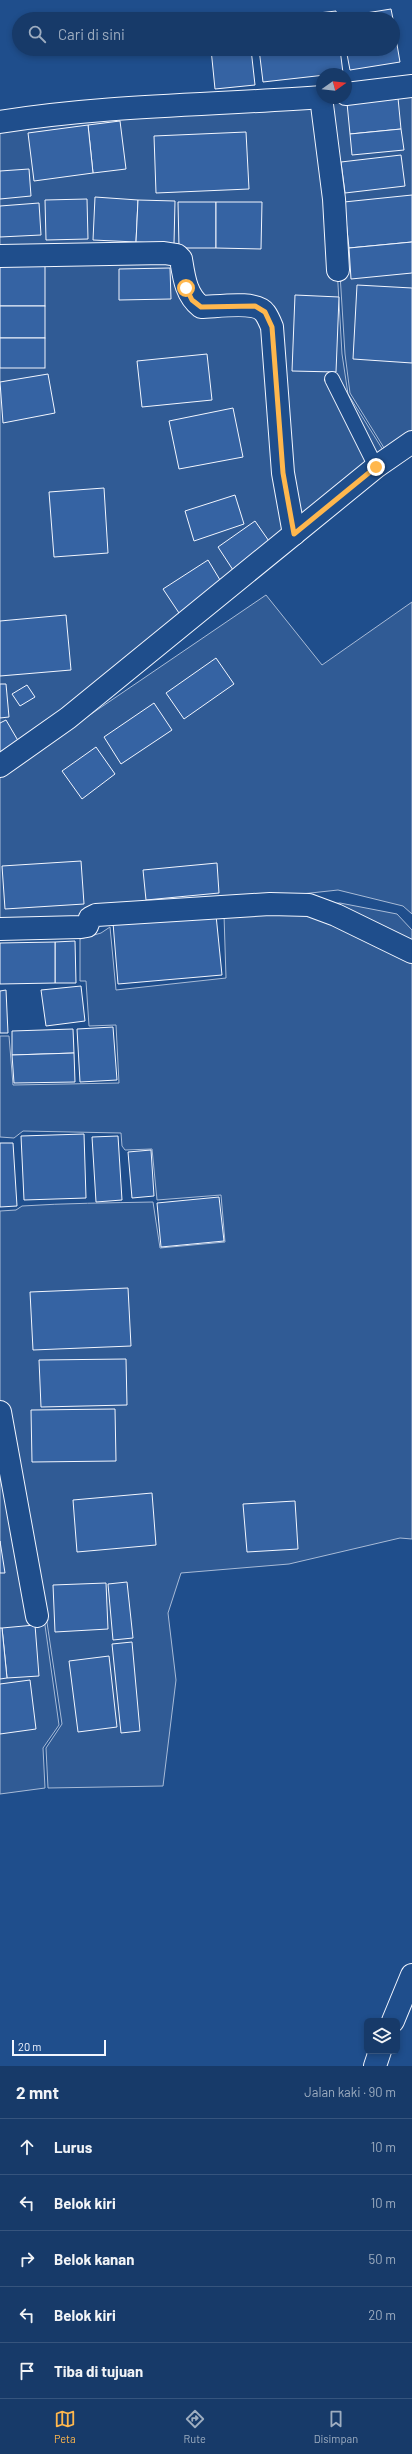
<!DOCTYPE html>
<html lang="id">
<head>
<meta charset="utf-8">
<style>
  body { margin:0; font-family:Barlow,sans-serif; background:#20416f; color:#f1f3f6 }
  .controls { position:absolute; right:12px; bottom:12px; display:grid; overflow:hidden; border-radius:6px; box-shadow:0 2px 6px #0003 }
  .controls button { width:36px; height:36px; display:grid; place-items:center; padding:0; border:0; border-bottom:1px solid #36547d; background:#173a69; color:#f1f3f6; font:20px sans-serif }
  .compass { position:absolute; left:316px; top:68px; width:36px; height:36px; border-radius:50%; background:#173a69; box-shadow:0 2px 6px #0003; rotate:75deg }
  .scale { position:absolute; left:12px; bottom:10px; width:94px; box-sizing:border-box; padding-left:4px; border:2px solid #f2f6ff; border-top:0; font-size:11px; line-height:14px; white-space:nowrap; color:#f2f6ff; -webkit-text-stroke:3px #1f4e8c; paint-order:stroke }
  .stop { position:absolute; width:12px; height:12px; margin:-9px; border:3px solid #ffb74d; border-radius:50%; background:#fff }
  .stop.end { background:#ffb74d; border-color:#fff; box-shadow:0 1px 4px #0008 }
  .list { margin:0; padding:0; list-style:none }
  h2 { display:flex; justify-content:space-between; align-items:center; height:52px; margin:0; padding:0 16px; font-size:17px }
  h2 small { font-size:13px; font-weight:400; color:#9eadc0 }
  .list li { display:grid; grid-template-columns:26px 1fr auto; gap:12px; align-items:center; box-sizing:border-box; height:56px; padding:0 16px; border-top:1px solid #36547d }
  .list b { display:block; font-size:15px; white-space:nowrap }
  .list em { font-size:13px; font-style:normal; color:#9eadc0 }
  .icon { flex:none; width:22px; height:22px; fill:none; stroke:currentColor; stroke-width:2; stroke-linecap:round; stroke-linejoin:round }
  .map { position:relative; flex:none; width:412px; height:2066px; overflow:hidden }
  .search { position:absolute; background:#173a69; box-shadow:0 2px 6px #0003; left:12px; right:12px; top:12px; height:44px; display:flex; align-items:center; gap:10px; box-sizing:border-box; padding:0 14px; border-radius:22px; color:#9eadc0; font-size:15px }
  .sheet { height:332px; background:#173a69 }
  nav { display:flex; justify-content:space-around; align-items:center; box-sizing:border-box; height:56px; border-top:1px solid #36547d; background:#173a69; font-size:11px; color:#9eadc0 }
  nav a { display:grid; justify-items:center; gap:2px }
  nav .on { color:#ffb74d }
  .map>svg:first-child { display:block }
  .green { fill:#305b95; stroke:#a8bbd7 }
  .building { fill:#3563a3; stroke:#f2f6ff }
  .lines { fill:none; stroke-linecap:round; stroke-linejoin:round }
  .service-casing { stroke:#f2f6ff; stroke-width:16 }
  .minor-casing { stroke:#f2f6ff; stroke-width:24 }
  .tertiary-casing { stroke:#f2f6ff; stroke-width:24 }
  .service { stroke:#1f4e8c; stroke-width:14 }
  .minor { stroke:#1f4e8c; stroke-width:22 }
  .tertiary { stroke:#1f4e8c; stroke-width:22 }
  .route { stroke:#ffb74d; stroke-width:5 }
</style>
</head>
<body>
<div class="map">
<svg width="412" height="2066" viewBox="0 0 412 2066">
  <rect width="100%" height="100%" fill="#1f4e8c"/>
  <g class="green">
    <path d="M412,85V451L394,464L350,393L345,354L336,210L324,98H346Z"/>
    <path d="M322,97L335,232L342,354L348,394L393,466L0,769V122Z"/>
    <path d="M266,595L322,665L412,602V914L403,906L338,890L0,927V776Z"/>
    <path d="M340,903L397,914L412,930V1539L400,1538L289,1564L181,1573L168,1613L176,1680L163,1786L48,1788L46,1748L62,1724L45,1609L0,1462V1211L16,1210L22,1206C66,1203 109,1203 153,1202L160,1248L225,1242L221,1195L157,1200L152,1149L125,1150L122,1146L121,1133L23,1131L14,1138L0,1137V1036H9L13,1085L119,1083L116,1025L89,1026L86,981H80V939L101,933L110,927L116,990L226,978L224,915Z"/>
    <path d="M0,1477L21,1565L43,1611L59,1725L43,1748L45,1788L0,1794Z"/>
  </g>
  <g class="building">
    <path d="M391,9L393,19H341V17Z"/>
    <path d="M336,11L337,19H266Z"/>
    <path d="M393,33H395L400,62L350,70L346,49H393Z"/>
    <path d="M211,49H251L255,85L215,89Z"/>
    <path d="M259,49H340L343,73L263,82Z"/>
    <path d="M398,98L401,129L350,134L347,103Z"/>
    <path d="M120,121L126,169L93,173L88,125Z"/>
    <path d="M88,125L93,173L34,181L28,133Z"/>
    <path d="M401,129L404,150L352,155L350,134Z"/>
    <path d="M246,132L249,189L156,193L154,136Z"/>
    <path d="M401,155L405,186L345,193L341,162Z"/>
    <path d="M29,169L31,196L0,199V171Z"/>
    <path d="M412,195V242L349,248L344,202Z"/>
    <path d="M95,197L138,200L136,242L93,240Z"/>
    <path d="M87,199L88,239L46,240L45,200Z"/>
    <path d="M138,200L175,201L174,244L136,242Z"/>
    <path d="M178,202H216V248H179Z"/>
    <path d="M216,202H262L261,249L216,248Z"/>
    <path d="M39,203L41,235L0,237V206Z"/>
    <path d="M412,242V273L351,279L349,248Z"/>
    <rect x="0" y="264" width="45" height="42"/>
    <path d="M170,268L171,299L119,300V269Z"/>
    <path d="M357,285L412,288V363L353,359Z"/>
    <path d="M295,295L339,297L336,372L292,371Z"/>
    <rect x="0" y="306" width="45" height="32"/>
    <rect x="0" y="338" width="45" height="30"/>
    <path d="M207,354L212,400L142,407L137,361Z"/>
    <path d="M48,374L55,413L3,423L0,382Z"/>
    <path d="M233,408L243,457L179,469L169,421Z"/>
    <path d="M104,488L108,553L54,557L49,492Z"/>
    <path d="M235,495L244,524L194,541L185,511Z"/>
    <path d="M255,521L271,544L233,570L218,547Z"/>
    <path d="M208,560L223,585L179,613L163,589Z"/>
    <path d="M66,615L71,670L0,676V621Z"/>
    <path d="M216,658L234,684L184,719L166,693Z"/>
    <path d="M0,684H6L9,717L0,718Z"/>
    <path d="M27,685L35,697L20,706L12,694Z"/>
    <path d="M154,703L172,730L121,764L104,737Z"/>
    <path d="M6,720L20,744L0,755V723Z"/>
    <path d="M96,747L115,774L82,799L62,771Z"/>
    <path d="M81,861L84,904L5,909L2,866Z"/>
    <path d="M217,863L219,893L146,900L143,870Z"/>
    <path d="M216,915L222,975L118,984L113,923Z"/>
    <path d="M75,941L76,983H55V942Z"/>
    <path d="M55,942V983L0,984V943Z"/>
    <path d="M81,986L85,1021L46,1026L41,990Z"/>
    <path d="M6,990L8,1033H0V991Z"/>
    <path d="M113,1027L117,1080L80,1082L77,1029Z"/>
    <path d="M73,1029L74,1053L12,1055V1031Z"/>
    <path d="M74,1053L75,1082L14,1083L12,1055Z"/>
    <path d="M84,1134L86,1198L24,1200L21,1136Z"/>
    <path d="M118,1136L122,1200L96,1202L92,1137Z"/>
    <path d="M0,1143H13L17,1206L0,1207Z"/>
    <path d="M151,1150L154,1196L132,1198L128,1152Z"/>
    <path d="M219,1197L224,1241L161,1247L157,1203Z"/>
    <path d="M128,1288L131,1346L33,1350L30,1292Z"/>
    <path d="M126,1359L127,1405L41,1407L39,1360Z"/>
    <path d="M115,1409L116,1461L32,1462L31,1410Z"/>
    <path d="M152,1493L156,1545L77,1552L73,1500Z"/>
    <path d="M295,1501L298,1549L247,1552L243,1504Z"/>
    <path d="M0,1541L5,1573H0Z"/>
    <path d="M127,1582L133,1638L113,1640L108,1584Z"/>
    <path d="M106,1583L108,1629L55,1632L53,1585Z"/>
    <path d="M35,1625L39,1676L7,1678L2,1628Z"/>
    <path d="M0,1628H2L7,1678L0,1679Z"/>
    <path d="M132,1642L140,1731L121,1733L112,1644Z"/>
    <path d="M109,1656L117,1727L78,1732L69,1661Z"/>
    <path d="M30,1680L36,1729L0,1734V1684Z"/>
  </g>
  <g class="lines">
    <g class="service-casing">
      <path id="service" d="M332,379L376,467"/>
    </g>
    <g class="minor-casing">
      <g id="minor">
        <path d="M346,94L412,86"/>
        <path d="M321,97L334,199L338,270"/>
        <path d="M0,122C106,105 215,105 322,97"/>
        <path d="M0,256L164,253L177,255L181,259C184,278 186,295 201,307C216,307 256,300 265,313C268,317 270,322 272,327L283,473L294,534"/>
        <path d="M0,929L81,927L87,926L90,918L96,915L270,904L309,905L336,915L412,952"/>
        <path d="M0,1412L37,1616"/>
        <path d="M393,2021L412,1975"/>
        <path d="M375,2066L380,2051"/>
      </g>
    </g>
    <g class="tertiary-casing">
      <path id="tertiary" d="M0,766L68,718L376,467L412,442"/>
    </g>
    <use href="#service" class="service"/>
    <use href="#minor" class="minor"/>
    <use href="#tertiary" class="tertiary"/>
  </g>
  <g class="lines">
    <path class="route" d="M186,288L192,300L201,307L255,306L265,312L272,327L283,473L294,534L376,467"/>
  </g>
</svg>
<div class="controls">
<button><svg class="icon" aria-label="layers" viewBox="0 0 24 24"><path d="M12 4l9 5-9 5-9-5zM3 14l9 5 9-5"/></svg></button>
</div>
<svg class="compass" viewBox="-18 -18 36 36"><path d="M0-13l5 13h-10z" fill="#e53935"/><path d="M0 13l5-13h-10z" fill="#9eadc0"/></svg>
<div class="scale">20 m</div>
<div class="stop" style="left:186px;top:288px"></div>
<div class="stop end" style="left:376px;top:467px"></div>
<div class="search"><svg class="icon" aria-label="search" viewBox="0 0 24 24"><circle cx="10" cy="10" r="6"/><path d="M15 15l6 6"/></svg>Cari di sini</div>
</div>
<section class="sheet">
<h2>2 mnt<small>Jalan kaki · 90 m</small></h2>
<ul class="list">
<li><svg class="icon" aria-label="ahead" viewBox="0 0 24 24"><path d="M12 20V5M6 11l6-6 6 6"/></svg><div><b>Lurus</b></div><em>10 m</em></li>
<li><svg class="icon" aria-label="left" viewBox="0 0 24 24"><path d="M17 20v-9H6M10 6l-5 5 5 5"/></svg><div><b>Belok kiri</b></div><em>10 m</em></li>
<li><svg class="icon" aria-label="right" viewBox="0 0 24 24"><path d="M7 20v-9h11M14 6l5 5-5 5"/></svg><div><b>Belok kanan</b></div><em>50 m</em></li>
<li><svg class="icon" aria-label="left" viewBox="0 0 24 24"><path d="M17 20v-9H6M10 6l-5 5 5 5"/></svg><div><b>Belok kiri</b></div><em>20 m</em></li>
<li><svg class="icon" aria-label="arrive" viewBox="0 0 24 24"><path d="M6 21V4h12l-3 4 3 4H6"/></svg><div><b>Tiba di tujuan</b></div></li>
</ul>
</section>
<nav>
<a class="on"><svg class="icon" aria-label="map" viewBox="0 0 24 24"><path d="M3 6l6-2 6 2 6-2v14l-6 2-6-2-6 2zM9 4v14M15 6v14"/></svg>Peta</a>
<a><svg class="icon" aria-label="directions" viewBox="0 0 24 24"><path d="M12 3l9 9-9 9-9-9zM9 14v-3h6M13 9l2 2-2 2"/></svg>Rute</a>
<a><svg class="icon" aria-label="saved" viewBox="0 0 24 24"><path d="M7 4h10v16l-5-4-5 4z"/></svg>Disimpan</a>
</nav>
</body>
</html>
